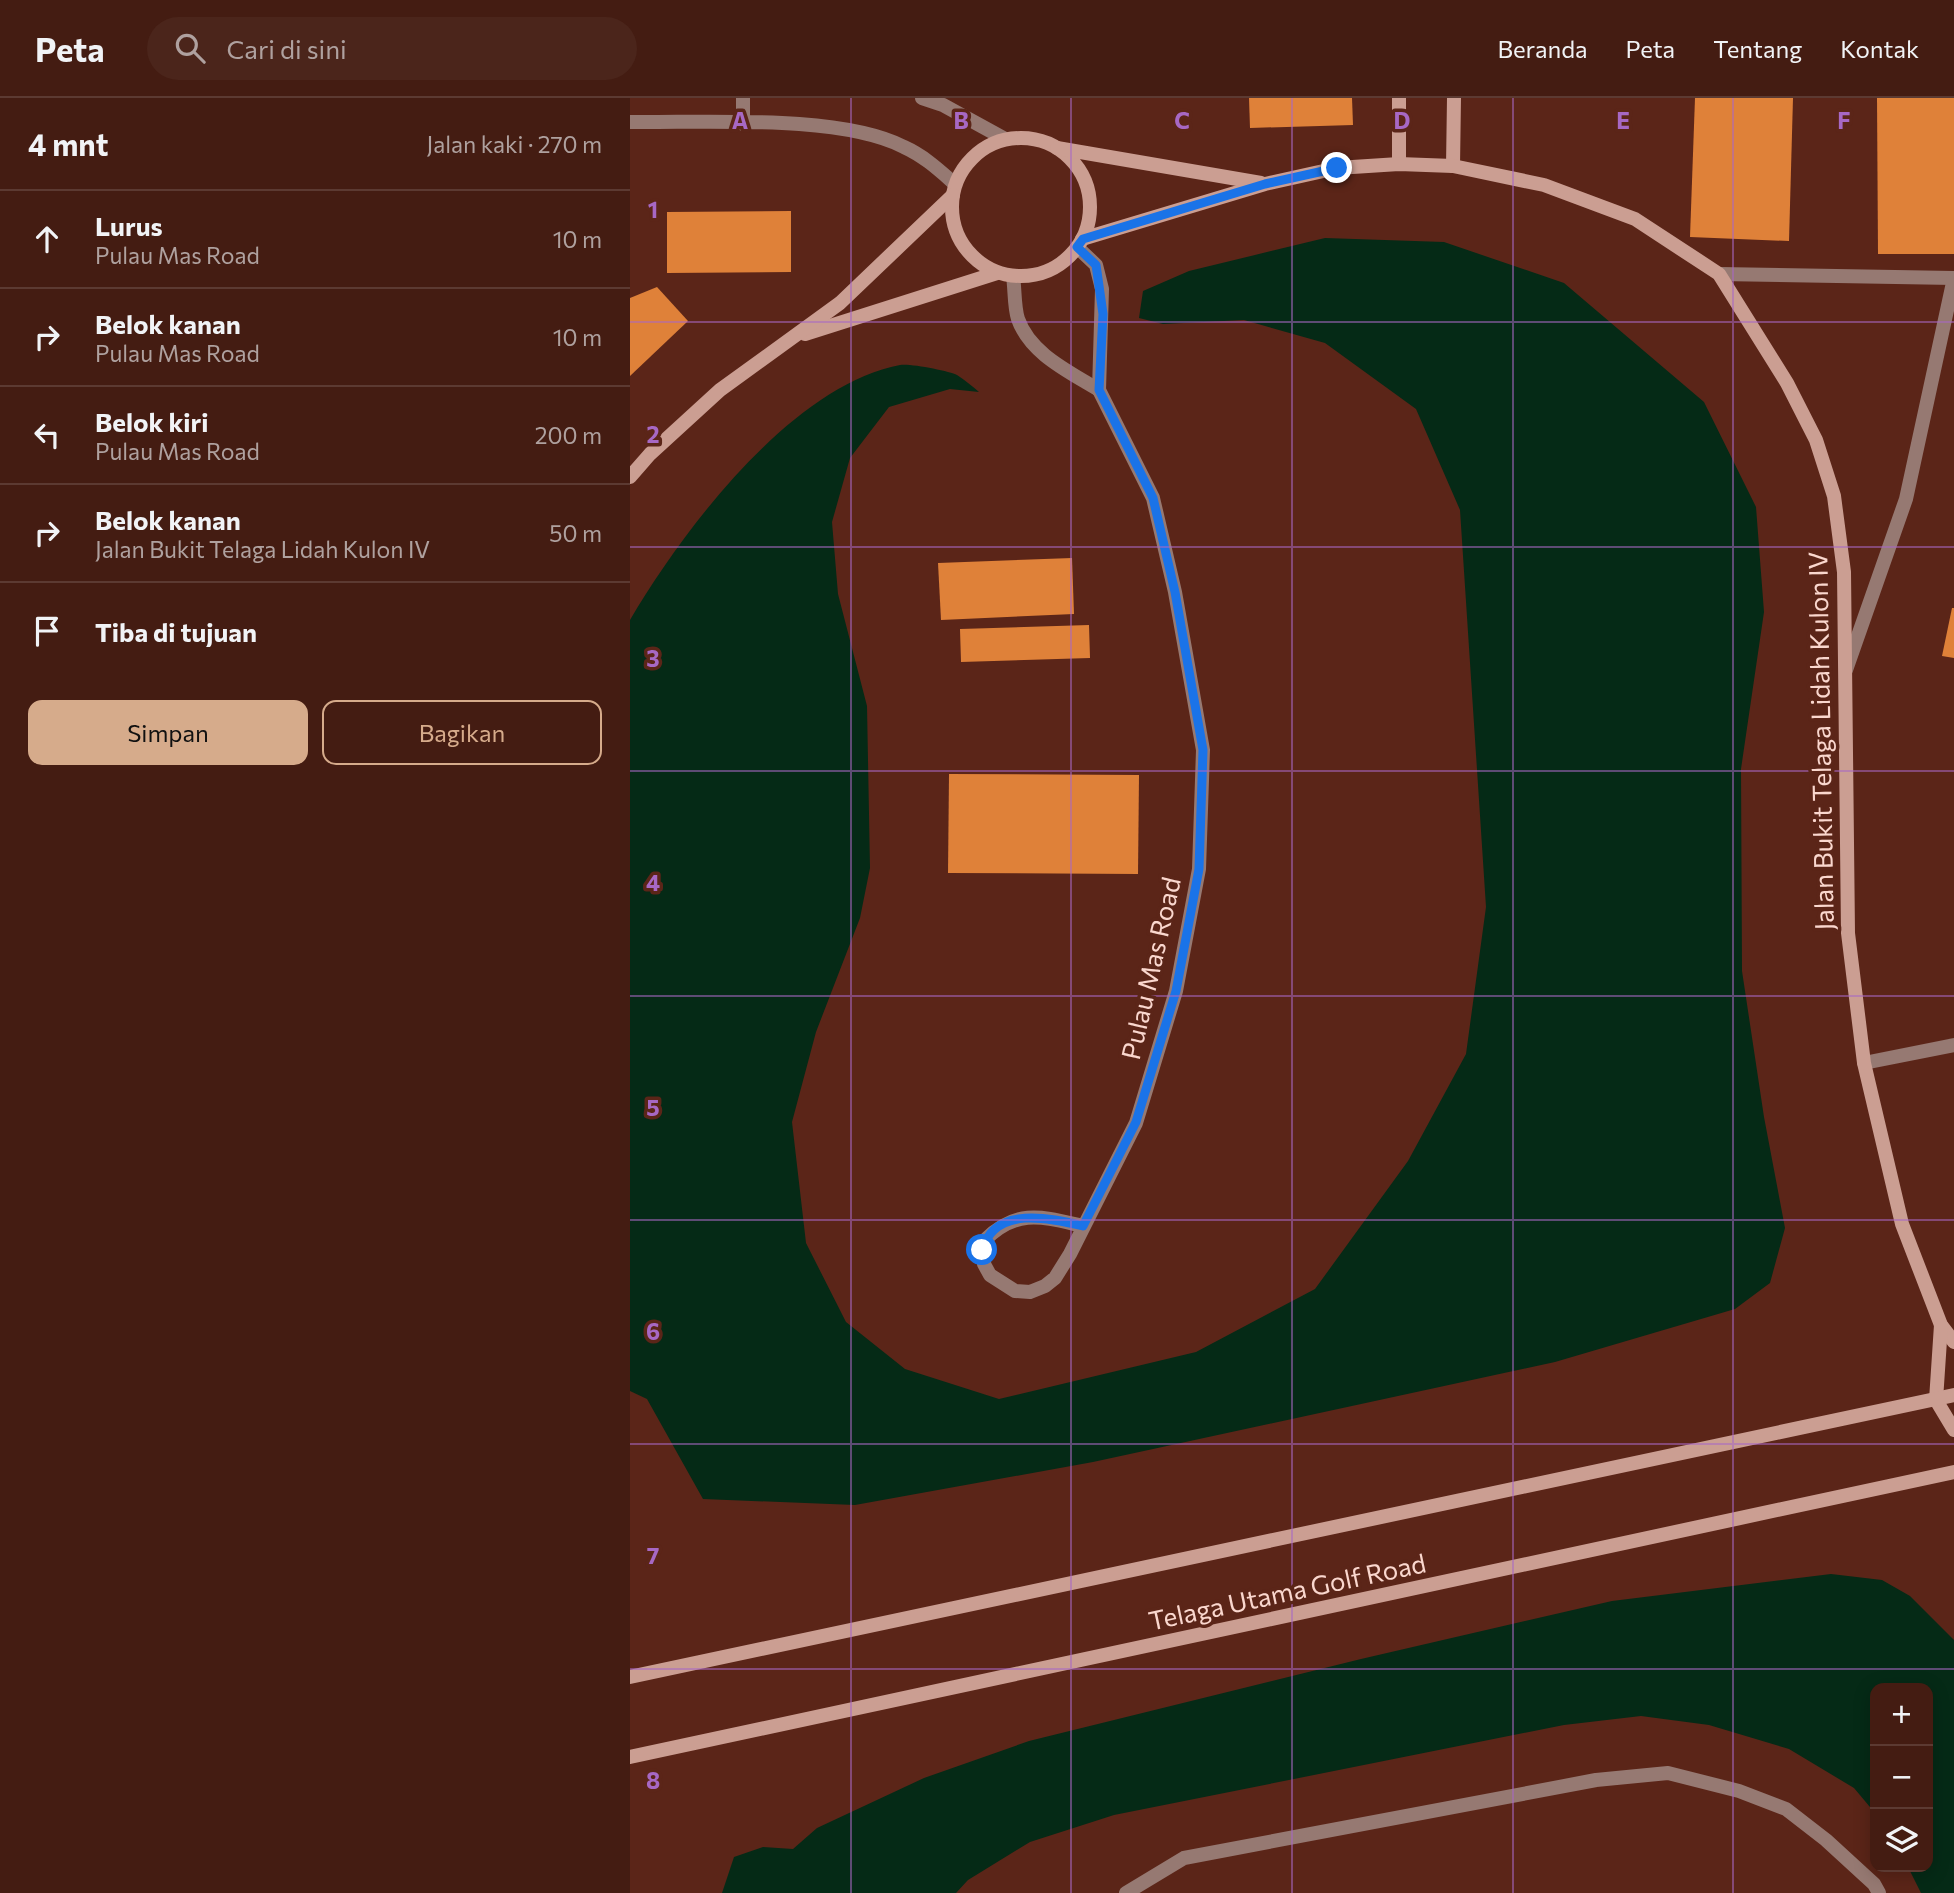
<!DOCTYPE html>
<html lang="id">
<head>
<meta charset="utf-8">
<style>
  body { margin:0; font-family:Commissioner,sans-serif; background:#4b251b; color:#f1f3f6 }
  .controls { position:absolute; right:21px; bottom:21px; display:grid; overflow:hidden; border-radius:14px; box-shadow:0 4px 18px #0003 }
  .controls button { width:63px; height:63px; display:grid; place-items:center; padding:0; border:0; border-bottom:2px solid #5c3a32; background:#441c12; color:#f1f3f6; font:35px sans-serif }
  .stop { position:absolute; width:21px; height:21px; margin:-16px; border:5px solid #1a73e8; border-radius:50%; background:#fff }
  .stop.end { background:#1a73e8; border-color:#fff; box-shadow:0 2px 7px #0008 }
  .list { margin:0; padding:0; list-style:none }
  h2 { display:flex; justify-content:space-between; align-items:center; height:91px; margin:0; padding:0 28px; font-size:30px }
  h2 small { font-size:23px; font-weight:400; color:#afa19f }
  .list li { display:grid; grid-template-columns:46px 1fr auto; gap:21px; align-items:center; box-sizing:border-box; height:98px; padding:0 28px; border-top:2px solid #5c3a32 }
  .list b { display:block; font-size:26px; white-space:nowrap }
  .list p { margin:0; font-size:23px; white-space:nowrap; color:#afa19f }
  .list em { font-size:23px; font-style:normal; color:#afa19f }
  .actions { display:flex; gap:14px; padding:21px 28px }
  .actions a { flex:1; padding:16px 0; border:2px solid #d6ab8b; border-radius:14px; text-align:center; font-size:24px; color:#d6ab8b }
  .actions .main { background:#d6ab8b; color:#111 }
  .icon { flex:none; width:38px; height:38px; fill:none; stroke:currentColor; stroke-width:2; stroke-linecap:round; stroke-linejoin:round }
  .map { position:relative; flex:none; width:1324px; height:1795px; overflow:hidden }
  header { display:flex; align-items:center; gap:42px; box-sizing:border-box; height:98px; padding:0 35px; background:#441c12; border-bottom:2px solid #5c3a32 }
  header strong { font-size:33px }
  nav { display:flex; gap:38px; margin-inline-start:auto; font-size:24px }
  .search { width:490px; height:63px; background:#4b251b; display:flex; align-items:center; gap:18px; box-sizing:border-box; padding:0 24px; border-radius:38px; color:#afa19f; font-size:26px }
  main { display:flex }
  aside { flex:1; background:#441c12 }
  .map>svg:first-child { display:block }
  .water { fill:#052a16 }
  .building { fill:#df8139 }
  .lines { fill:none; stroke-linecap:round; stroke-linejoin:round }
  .service { stroke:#967972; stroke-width:14 }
  .minor { stroke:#967972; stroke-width:14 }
  .secondary { stroke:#cb9e92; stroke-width:14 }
  .route { stroke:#1a73e8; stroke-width:9 }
  .grid { fill:none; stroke:#a768c4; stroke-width:2; stroke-opacity:0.55 }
  .labels { text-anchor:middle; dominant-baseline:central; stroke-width:7; stroke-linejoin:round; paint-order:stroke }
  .street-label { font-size:26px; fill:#fad7ce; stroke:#5b2518 }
  .grid-label { font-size:23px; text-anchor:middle; font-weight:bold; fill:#a768c4; stroke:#5b2518; stroke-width:7; stroke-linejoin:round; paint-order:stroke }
</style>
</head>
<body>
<header>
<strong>Peta</strong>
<div class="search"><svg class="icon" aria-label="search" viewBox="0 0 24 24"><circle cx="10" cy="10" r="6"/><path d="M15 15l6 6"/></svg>Cari di sini</div>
<nav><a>Beranda</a><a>Peta</a><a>Tentang</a><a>Kontak</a></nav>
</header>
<main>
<aside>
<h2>4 mnt<small>Jalan kaki · 270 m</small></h2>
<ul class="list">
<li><svg class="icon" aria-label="ahead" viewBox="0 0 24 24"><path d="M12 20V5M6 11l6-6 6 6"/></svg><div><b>Lurus</b><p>Pulau Mas Road</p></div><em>10 m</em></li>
<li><svg class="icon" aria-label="right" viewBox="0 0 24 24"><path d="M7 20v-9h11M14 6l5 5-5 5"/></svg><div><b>Belok kanan</b><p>Pulau Mas Road</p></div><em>10 m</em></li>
<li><svg class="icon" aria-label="left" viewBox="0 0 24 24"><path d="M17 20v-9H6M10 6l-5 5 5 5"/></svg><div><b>Belok kiri</b><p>Pulau Mas Road</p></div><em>200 m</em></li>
<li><svg class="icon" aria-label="right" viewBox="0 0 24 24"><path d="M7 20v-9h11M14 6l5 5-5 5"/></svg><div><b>Belok kanan</b><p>Jalan Bukit Telaga Lidah Kulon IV</p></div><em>50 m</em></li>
<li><svg class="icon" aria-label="arrive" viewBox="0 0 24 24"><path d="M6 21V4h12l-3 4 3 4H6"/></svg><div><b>Tiba di tujuan</b></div></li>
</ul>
<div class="actions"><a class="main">Simpan</a><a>Bagikan</a></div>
</aside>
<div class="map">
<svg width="1324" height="1795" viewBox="0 0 1324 1795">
  <rect width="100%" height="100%" fill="#5b2518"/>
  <g class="water">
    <path d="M695,140L814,144L934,185L1074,304L1126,409L1134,514L1111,671L1112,873L1134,1019L1155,1130L1140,1185L1105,1211L925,1264L463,1364L225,1407L73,1401L17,1301L0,1293V522C53,432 161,288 270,267C279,265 320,273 327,277C335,282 342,288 349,294L320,291L259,309L220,360L202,424L208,496L237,608L240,770L230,820L186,934L162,1024L176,1145L216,1224L275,1271L369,1301L566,1254L685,1191L778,1063L836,956L856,809L830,412L786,311L695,245L614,222L533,226L509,220L513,193L559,173Z"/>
    <path d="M1201,1476L1252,1482L1280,1498L1324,1542V1795H1291L1278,1769H1298V1590H1245V1715L1224,1690L1159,1651L1079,1627L1011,1618L934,1627L484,1717L400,1744L338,1782L326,1795H92L104,1759L133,1749L163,1751L187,1730L294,1680L399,1643L731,1561L982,1503Z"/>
  </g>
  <g class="building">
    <path d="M619,0H722L723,27L620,30Z"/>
    <path d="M1065,0H1163L1159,143L1060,139Z"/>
    <path d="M1247,0H1324V156H1248Z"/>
    <path d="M161,113V174L37,175V114Z"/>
    <path d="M27,189L58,223L0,278V200Z"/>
    <path d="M442,460L444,516L311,522L308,465Z"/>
    <path d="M1322,510H1324V560L1312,558Z"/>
    <path d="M459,527L460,560L331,564L330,531Z"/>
    <path d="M319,676L509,677L508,776L318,775Z"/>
  </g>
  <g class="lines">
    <g class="service">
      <path d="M447,149L466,167L472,191L469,292L523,400L545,494L573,652L569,771L546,893L506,1025L440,1156L425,1180L415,1188L400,1194L385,1193L360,1177L354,1166L355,1142C387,1110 413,1119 453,1128"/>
      <path d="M383,178C385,191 384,209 388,221C400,256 440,274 469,292"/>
    </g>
    <g class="minor">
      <path d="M292,0L313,7L375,41"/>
      <path d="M0,24C75,25 210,16 274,49C294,58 309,72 325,86"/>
      <path d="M113,26V0"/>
      <path d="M1089,176L1324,180"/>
      <path d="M1216,572L1276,401L1324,180"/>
      <path d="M1234,965L1324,947"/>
      <path d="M496,1795L554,1760L966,1682L1038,1675L1109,1693L1156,1711L1196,1742L1244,1786L1249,1795"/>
    </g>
    <g class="secondary">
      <circle cx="391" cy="109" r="69"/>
      <path d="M427,50L631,85"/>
      <path d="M769,66V0"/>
      <path d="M823,68L824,0"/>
      <path d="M452,141L635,86L707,70L769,66L823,68L914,87L1005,121L1089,176L1157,285L1186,342L1204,398L1214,474L1218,835L1234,965L1272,1126L1311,1227L1324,1244"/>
      <path d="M175,236L367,175"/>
      <path d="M0,379L20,356L90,292L210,205L323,97"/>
      <path d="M1311,1227L1306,1302L1324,1332"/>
      <path d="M0,1579L1324,1297"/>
      <path d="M0,1659L1324,1374"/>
    </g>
  </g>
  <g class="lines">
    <path class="route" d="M352,1152C365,1107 420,1120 453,1128L506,1024L546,893L569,771L573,652L545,494L523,400L469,292L473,216L466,167L447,149L453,141L635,86L707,70"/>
  </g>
  <path class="grid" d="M221,0V1795M441,0V1795M662,0V1795M883,0V1795M1103,0V1795M0,224H1324M0,449H1324M0,673H1324M0,898H1324M0,1122H1324M0,1346H1324M0,1571H1324"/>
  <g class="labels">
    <g class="street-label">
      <text transform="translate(1190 643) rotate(-91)">Jalan Bukit Telaga Lidah Kulon IV</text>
      <text transform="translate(520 870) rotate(-77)">Pulau Mas Road</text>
      <text transform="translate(657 1493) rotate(-12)">Telaga Utama Golf Road</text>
    </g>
  </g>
  <g class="grid-label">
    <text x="110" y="31">A</text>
    <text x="331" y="31">B</text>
    <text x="552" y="31">C</text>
    <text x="772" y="31">D</text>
    <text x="993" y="31">E</text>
    <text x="1214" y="31">F</text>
    <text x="23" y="120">1</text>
    <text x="23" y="345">2</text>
    <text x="23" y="569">3</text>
    <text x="23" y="793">4</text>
    <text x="23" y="1018">5</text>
    <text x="23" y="1242">6</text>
    <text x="23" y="1466">7</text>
    <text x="23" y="1691">8</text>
  </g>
</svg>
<div class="controls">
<button>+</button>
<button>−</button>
<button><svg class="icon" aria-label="layers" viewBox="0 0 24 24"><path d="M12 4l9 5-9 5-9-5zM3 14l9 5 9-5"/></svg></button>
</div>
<div class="stop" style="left:352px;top:1152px"></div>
<div class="stop end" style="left:707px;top:70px"></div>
</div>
</main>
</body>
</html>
